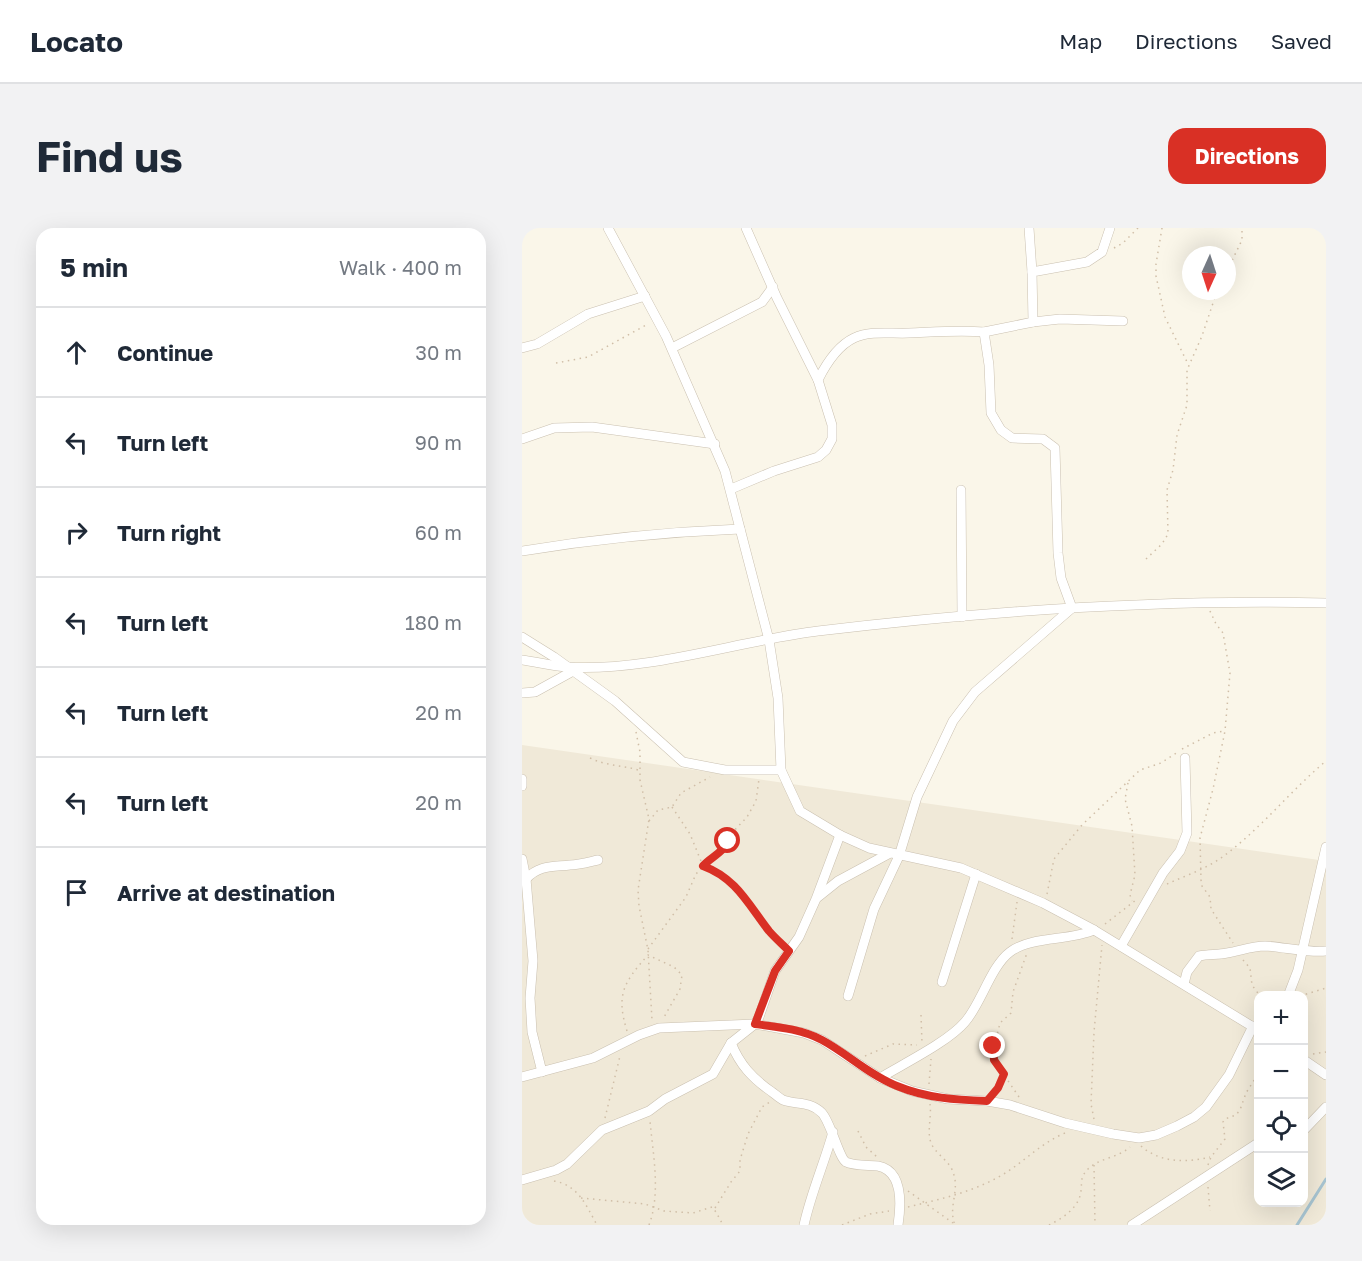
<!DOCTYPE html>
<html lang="en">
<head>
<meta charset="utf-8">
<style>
  body { margin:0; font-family:"Golos Text",sans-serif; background:#f2f2f3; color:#1f2937 }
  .controls { position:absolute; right:18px; bottom:18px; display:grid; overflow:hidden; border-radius:12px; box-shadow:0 6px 24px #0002 }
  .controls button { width:54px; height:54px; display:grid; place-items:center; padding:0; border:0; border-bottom:2px solid #e0e1e3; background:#fff; color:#1f2937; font:30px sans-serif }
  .compass { position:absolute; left:660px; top:18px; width:54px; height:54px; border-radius:50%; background:#fff; box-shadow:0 6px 24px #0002; rotate:183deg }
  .stop { position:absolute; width:18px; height:18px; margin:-14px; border:4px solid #d93025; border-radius:50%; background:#fff }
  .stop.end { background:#d93025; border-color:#fff; box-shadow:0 2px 6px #0008 }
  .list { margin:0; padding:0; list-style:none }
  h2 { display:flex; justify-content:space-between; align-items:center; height:78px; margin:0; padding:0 24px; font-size:26px }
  h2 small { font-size:20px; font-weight:400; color:#747a83 }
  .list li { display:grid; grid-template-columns:39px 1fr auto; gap:18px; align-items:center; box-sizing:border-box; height:90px; padding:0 24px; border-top:2px solid #e0e1e3 }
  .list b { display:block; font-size:22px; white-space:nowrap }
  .list em { font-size:20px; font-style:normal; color:#747a83 }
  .icon { flex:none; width:33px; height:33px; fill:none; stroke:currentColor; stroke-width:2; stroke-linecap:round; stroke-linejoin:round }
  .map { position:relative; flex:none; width:804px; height:997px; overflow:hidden; border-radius:18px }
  header { display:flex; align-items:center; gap:36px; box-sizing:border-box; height:84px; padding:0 30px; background:#fff; border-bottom:2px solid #e0e1e3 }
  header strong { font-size:28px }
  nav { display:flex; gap:33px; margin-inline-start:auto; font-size:21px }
  .intro { display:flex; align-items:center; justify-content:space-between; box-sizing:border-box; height:144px; padding:0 36px }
  h1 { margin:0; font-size:42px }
  .button { padding:15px 27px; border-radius:18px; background:#d93025; color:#fff; font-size:21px; font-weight:700 }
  main { display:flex; gap:36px; padding:0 36px }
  aside { flex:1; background:#fff; border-radius:18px; box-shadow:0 6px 24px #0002 }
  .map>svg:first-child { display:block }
  .residential { fill:#f0e9d8; fill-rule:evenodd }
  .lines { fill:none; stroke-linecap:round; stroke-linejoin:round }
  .stream { stroke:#a7c4d1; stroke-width:3 }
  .minor-casing { stroke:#cac0b0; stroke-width:10 }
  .path { stroke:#d0bea7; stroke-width:1.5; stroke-dasharray:1.5 4.5; stroke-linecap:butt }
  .minor { stroke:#fff; stroke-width:9 }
  .route { stroke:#d93025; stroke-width:8 }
</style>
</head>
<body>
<header>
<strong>Locato</strong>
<nav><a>Map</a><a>Directions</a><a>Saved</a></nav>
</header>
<div class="intro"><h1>Find us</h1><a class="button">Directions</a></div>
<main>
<aside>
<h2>5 min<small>Walk · 400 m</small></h2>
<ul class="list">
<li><svg class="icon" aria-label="ahead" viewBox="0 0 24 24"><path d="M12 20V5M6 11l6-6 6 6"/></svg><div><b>Continue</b></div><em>30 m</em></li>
<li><svg class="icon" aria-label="left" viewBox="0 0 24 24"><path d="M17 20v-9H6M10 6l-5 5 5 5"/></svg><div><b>Turn left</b></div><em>90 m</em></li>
<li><svg class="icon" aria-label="right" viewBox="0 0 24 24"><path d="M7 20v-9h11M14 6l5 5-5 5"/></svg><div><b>Turn right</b></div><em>60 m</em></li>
<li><svg class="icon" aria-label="left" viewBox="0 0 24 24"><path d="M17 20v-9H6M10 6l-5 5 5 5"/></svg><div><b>Turn left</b></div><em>180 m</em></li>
<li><svg class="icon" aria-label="left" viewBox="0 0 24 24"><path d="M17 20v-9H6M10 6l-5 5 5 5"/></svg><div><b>Turn left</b></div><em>20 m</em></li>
<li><svg class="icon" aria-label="left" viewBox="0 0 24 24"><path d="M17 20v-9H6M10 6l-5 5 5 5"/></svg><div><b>Turn left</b></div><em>20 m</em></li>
<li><svg class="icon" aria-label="arrive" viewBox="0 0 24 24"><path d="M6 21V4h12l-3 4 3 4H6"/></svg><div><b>Arrive at destination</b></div></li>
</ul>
</aside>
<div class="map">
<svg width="804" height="997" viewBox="0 0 804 997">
  <rect width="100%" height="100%" fill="#faf6e9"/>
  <path class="residential" d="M0,517L804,633V997H0ZM736,768H782V974H736Z"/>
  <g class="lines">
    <path class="stream" d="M775,997L804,951"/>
    <g class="minor-casing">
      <g id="minor">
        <path d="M86,0L144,108L203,243L247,412L256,470L259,542L278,583L318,607L347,620L439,640L521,675L572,702L736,802"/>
        <path d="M224,0L255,70L296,152"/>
        <path d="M507,0L510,44"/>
        <path d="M511,94L538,91L601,93"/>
        <path d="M0,120L15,116L66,86L123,68"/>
        <path d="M150,120L240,74L251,59"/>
        <path d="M0,211L32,200L70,199L193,216"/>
        <path d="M209,261L252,243L296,229L304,222L310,211V197L296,152C304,136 315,118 332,110C349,102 370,106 387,105C413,104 437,102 462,104"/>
        <path d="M439,262L440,389"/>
        <path d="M0,323C73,311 144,304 218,301"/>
        <path d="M550,380L539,350L536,325L533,220L521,211L490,210L479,202L469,185L467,137L462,104L511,94L510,44L565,34L580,24L588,0"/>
        <path d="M0,409L32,429L93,473L161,534L203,542H259"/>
        <path d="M0,432C15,434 30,438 45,439C127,444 215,413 296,403C464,383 635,371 804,375"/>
        <path d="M0,465L13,464L51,443"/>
        <path d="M0,551V558"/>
        <path d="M0,631L4,651L11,733L8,770L10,804L20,844"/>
        <path d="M4,651C17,637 30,639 48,637C57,637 67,634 76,632"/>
        <path d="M296,669L316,653L368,625"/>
        <path d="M599,718L641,645L658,623L665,605L663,530"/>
        <path d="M420,754L454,646"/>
        <path d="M662,756L665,744L677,728C687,726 696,727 705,725C718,723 730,718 743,718C761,719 788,725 804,723"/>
        <path d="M326,768L352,681L377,628L395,569L431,493L453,464L550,380"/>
        <path d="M766,768L776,742L804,619"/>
        <path d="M209,815C218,837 230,850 250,864C253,866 257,870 261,872C275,877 288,873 300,885C309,895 317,930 324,934C332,938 346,937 356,938C381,943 379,977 376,997"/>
        <path d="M782,832L804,847"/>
        <path d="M0,849L71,830L117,807L137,800L233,796L282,805L300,812L358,850L390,863L426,871L465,873L488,877L543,895L591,906L617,910L634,907L655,898L672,889L684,879L707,847L731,798"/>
        <path d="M358,850C381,836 426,814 443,794C459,776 469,738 488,724C509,708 548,713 572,702"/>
        <path d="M782,902L804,879"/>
        <path d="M0,952L34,942L45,936L80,902L127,883L143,871L191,846L209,815L233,796L237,789L253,743L277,709L294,671L318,607"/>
        <path d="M282,997C289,965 302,936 311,904"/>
        <path d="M610,997L736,915"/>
      </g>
    </g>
    <g class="path">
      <path d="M640,0L634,36V48L643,89L666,136"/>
      <path d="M592,20L601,15L616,0"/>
      <path d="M705,43L720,12V0"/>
      <path d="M34,135L66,129L126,96"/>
      <path d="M624,331L640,316L646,306L645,262L651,242L655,207L665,177V142L680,108L695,63"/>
      <path d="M688,383L694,396L701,405L708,445L703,503L691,561L678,610L679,652L680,658L688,669L689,681L711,715"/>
      <path d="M114,504L118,524V552L127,591L116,662L117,678L126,722L130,792"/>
      <path d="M660,521L691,505L702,503"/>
      <path d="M68,530C84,538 100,537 116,542"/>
      <path d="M606,555L603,571L610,598L613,647L608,667L610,673"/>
      <path d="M150,579L168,606L181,638L197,644L205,650L229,678L250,706L260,716"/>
      <path d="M127,593L136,582L150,579L159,565L188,549"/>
      <path d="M645,656C663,648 683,641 699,630C738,602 768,563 804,533"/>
      <path d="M525,666L532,631L560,597L618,542L639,535L656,524"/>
      <path d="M583,696L614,672"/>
      <path d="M490,711L495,674"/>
      <path d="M126,721L164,669L174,646L189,630L201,622L208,607L225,589L234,573L237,551"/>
      <path d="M721,732L728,740L730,757L738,768"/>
      <path d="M778,768L804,760"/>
      <path d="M399,787L400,815"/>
      <path d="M105,803C94,767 101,755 126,727L152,739L160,747L158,761L141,791"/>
      <path d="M791,826L804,824"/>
      <path d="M343,828L371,816L395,817"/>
      <path d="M407,856L409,831"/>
      <path d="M473,864L482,847"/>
      <path d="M497,869L472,832L471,824L478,795L489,785L491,764L505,725"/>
      <path d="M408,876C410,888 404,906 410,917C416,928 429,934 432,947C437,964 426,980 433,997"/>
      <path d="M83,890L98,828"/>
      <path d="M572,891L569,876L572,804L580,717"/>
      <path d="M336,903L344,919L355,929"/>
      <path d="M619,918C638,935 665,935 688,929"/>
      <path d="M572,937L573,997"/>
      <path d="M686,937L689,929L703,911L701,894L703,891L714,887L718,882L724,865L736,846"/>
      <path d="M32,953C56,957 64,977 75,997"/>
      <path d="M686,959L688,983"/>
      <path d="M386,963L431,995"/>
      <path d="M59,970L123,976L142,983L171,985L190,979L194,984L201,997"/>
      <path d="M386,979C419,971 451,964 480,947C502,934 519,915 543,905"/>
      <path d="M193,980L209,954L218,943V932L226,906L240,879L248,874"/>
      <path d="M127,997C139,965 131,927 128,893"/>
      <path d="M320,997L348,986L367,983"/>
      <path d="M527,997C541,990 557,980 559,963C560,954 558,949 566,941C577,930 596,930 608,919"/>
    </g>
    <use href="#minor" class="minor"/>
  </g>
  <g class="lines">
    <path class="route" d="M206,613C201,625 189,629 181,638C214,650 226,676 247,703C253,710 260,716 267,723L253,743L233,796C256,799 279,801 300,812C326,826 347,847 375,858C404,870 434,872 465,873L476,860L482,846L472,832L471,818"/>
  </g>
</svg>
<div class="controls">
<button>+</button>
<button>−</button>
<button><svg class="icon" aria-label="locate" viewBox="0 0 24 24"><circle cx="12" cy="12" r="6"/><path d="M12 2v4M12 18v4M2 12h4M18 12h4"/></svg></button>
<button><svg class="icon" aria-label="layers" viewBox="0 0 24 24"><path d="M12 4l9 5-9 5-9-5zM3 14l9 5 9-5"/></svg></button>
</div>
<svg class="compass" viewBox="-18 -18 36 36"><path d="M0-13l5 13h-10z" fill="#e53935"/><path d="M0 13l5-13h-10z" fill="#747a83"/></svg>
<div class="stop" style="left:206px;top:613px"></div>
<div class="stop end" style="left:471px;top:818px"></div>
</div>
</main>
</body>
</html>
